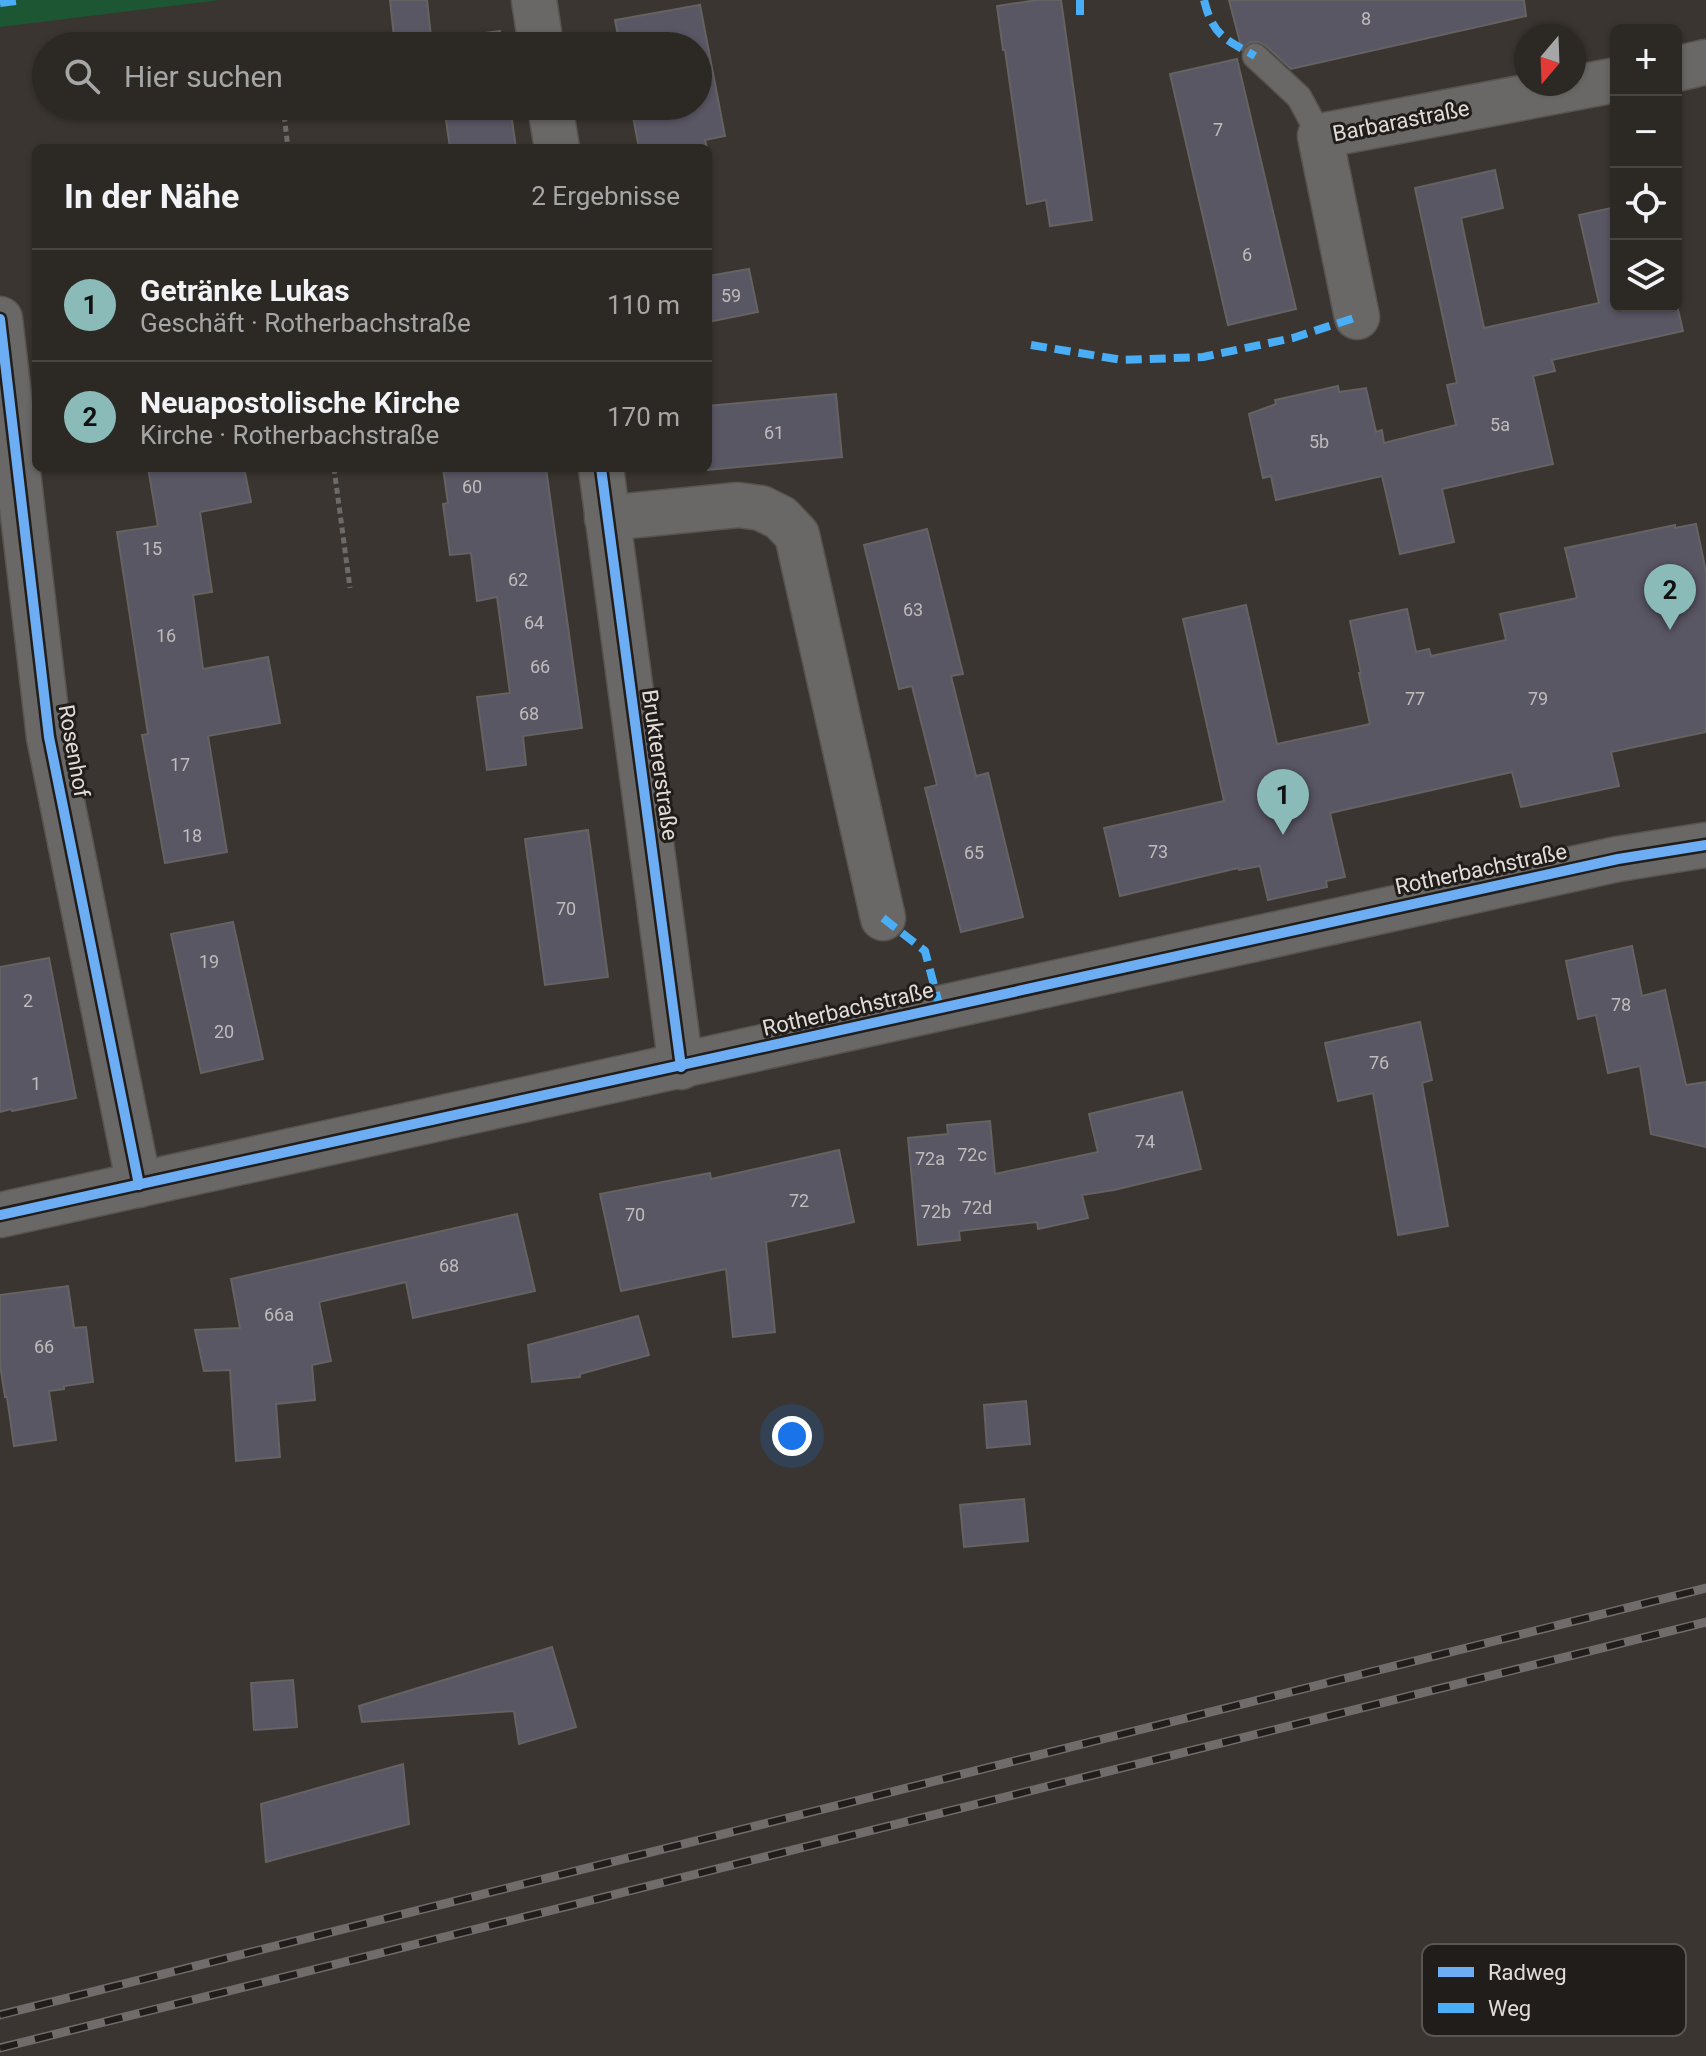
<!DOCTYPE html>
<html lang="de">
<head>
<meta charset="utf-8">
<style>
  body { margin:0; font-family:Roboto,sans-serif; background:#383431; color:#f1f3f6 }
  .controls { position:absolute; right:24px; top:24px; display:grid; overflow:hidden; border-radius:12px; box-shadow:0 2px 6px #0004 }
  .controls button { width:72px; height:72px; display:grid; place-items:center; padding:0; border:0; border-bottom:2px solid #484441; background:#2c2824; color:#f1f3f6; font:40px sans-serif }
  .compass { position:absolute; left:1514px; top:24px; width:72px; height:72px; border-radius:50%; background:#2c2824; box-shadow:0 2px 6px #0004; rotate:199deg }
  .you { position:absolute; left:792px; top:1436px; width:28px; height:28px; margin:-20px; border:6px solid #fff; border-radius:50%; background:#1a73e8; box-shadow:0 0 0 12px #1a73e833 }
  .badge { display:grid; place-items:center; width:52px; height:52px; border-radius:50%; background:#8bbbb9; color:#111; font-size:26px; font-weight:700 }
  .pin { position:absolute; translate:-50% -66px; filter:drop-shadow(0 2px 4px #0008) }
  .pin::after { content:''; position:absolute; top:42px; width:28px; height:24px; background:inherit; clip-path:polygon(0 0,100% 0,50% 100%) }
  .list { margin:0; padding:0; list-style:none }
  h2 { display:flex; justify-content:space-between; align-items:center; height:104px; margin:0; padding:0 32px; font-size:34px }
  h2 small { font-size:26px; font-weight:400; color:#a6a6a6 }
  .list li { display:grid; grid-template-columns:52px 1fr auto; gap:24px; align-items:center; box-sizing:border-box; height:112px; padding:0 32px; border-top:2px solid #484441 }
  .list b { display:block; font-size:30px; white-space:nowrap }
  .list p { margin:0; font-size:26px; white-space:nowrap; color:#a6a6a6 }
  .list em { font-size:26px; font-style:normal; color:#a6a6a6 }
  .icon { flex:none; width:44px; height:44px; fill:none; stroke:currentColor; stroke-width:2; stroke-linecap:round; stroke-linejoin:round }
  .map { position:relative; flex:none; width:1706px; height:2056px; overflow:hidden }
  .search { position:absolute; background:#2c2824; box-shadow:0 2px 6px #0004; left:32px; top:32px; width:680px; height:88px; display:flex; align-items:center; gap:20px; box-sizing:border-box; padding:0 28px; border-radius:44px; color:#a6a6a6; font-size:30px }
  .panel { position:absolute; background:#2c2824; box-shadow:0 2px 6px #0004; left:32px; top:144px; width:680px; height:328px; border-radius:12px }
  .map>svg:first-child { display:block }
  .green { fill:#1d5633 }
  .building { fill:#5a5764; stroke:#646262; stroke-width:2 }
  .lines { fill:none; stroke-linecap:round; stroke-linejoin:round }
  .service-casing { stroke:#57534f; stroke-width:27 }
  .minor-casing { stroke:#57534f; stroke-width:47 }
  .tertiary-casing { stroke:#57534f; stroke-width:47 }
  .path { stroke:#6d6b6a; stroke-width:5; stroke-dasharray:6 4; stroke-linecap:butt }
  .service { stroke:#6a6867; stroke-width:24 }
  .minor { stroke:#6a6867; stroke-width:44 }
  .tertiary { stroke:#6a6867; stroke-width:44 }
  .rail-casing { stroke:#706c6b; stroke-width:9 }
  .rail { stroke:#211d1a; stroke-width:6; stroke-dasharray:18; stroke-linecap:butt }
  .quiet { stroke:#49aef6; stroke-width:8; stroke-dasharray:16 8; stroke-linecap:butt }
  .cycleway-casing { stroke:#211d1a; stroke-width:15 }
  .cycleway { stroke:#6dadf4; stroke-width:10 }
  .labels { text-anchor:middle; dominant-baseline:central; stroke-width:6; stroke-linejoin:round; paint-order:stroke }
  .number-label { font-size:18px; fill:#c0bbbb }
  .street-label { font-size:22px; fill:#e2dcd8; stroke:#211d1a }
  .key { fill:#211d1a; stroke:#5b5653; stroke-width:2 }
  .key-label { font-size:22px; fill:#e2dcd8 }
</style>
</head>
<body>
<div class="map">
<svg width="1706" height="2056" viewBox="0 0 1706 2056">
  <rect width="100%" height="100%" fill="#3a3530"/>
  <path class="green" d="M0,0H220L0,27Z"/>
  <g class="building">
    <path d="M390,0H427L432,46H395Z"/>
    <path d="M1037,0H1061L1092,220L1050,226L1046,200L1027,204L1005,50H1003L997,6Z"/>
    <path d="M1229,0H1524L1526,16L1291,69L1265,45L1259,42H1250L1242,50Z"/>
    <path d="M700,5L725,136L705,140L707,148H639L631,106H698V46H620L615,20Z"/>
    <path d="M500,31L502,46H435L434,40Z"/>
    <path d="M1237,59L1296,309L1228,325L1170,74Z"/>
    <path d="M444,106H510L516,148H450Z"/>
    <path d="M1495,170L1503,208L1461,218L1484,328L1599,303L1579,215L1616,207V306H1676V301L1683,331L1552,360L1555,371L1533,376L1553,464L1442,489L1454,542L1400,554L1382,476L1276,500L1271,476L1263,478L1249,414L1276,404L1275,400L1338,386L1339,392L1366,388L1376,432L1382,430L1384,443L1456,425L1447,385L1457,383L1415,188Z"/>
    <path d="M749,269L758,312L708,322V276Z"/>
    <path d="M836,394L842,457L708,470V406Z"/>
    <path d="M148,468H244L251,502L200,512L212,592L193,595L203,669L268,657L280,723L208,736L227,852L165,863L142,735L148,734L117,532L158,526Z"/>
    <path d="M443,468H546L582,728L523,736L526,765L487,770L477,697L510,693L497,597L477,601L471,553L450,555L443,504L448,503Z"/>
    <path d="M1696,524L1706,572V732L1611,752L1619,786L1540,803L1521,807L1512,772L1330,813L1345,877L1326,881L1327,887L1268,900L1260,866L1239,870L1238,868L1120,896L1104,828L1224,801L1183,619L1246,605L1277,744L1370,724L1359,673H1361L1350,621L1407,609L1416,652L1429,649L1431,656L1506,640L1500,614L1577,598L1565,548L1675,525V528Z"/>
    <path d="M927,529L963,674L951,676L976,776L988,773L1023,917L961,932L925,788L937,785L912,686L899,689L864,545Z"/>
    <path d="M588,830L608,977L545,985L525,839Z"/>
    <path d="M233,922L263,1059L201,1073L171,934Z"/>
    <path d="M1632,946L1642,996L1665,990L1686,1085L1706,1082V1147L1651,1134L1640,1066L1608,1073L1596,1015L1578,1019L1566,961Z"/>
    <path d="M49,958L76,1098L12,1111L11,1109L0,1112V967Z"/>
    <path d="M1420,1022L1432,1080L1422,1083L1448,1226L1398,1235L1373,1093L1338,1101L1325,1043Z"/>
    <path d="M1182,1092L1201,1169L1114,1190L1082,1195L1088,1218L1038,1229L1037,1222L959,1231L960,1240L918,1245L908,1138L948,1134L947,1125L990,1121L995,1174L1098,1152L1089,1114Z"/>
    <path d="M839,1150L854,1222L766,1242L775,1332L733,1337L726,1269L621,1291L600,1194L710,1173L711,1179Z"/>
    <path d="M517,1214L535,1291L413,1318L406,1282L319,1302L331,1361L312,1365L315,1400L276,1404L280,1457L236,1461L230,1370L204,1371L195,1330L240,1328L231,1279Z"/>
    <path d="M68,1286L74,1328L86,1327L93,1382L64,1386V1389L49,1391L56,1440L14,1446L7,1397H5L0,1364V1295Z"/>
    <path d="M638,1316L649,1355L580,1374V1377L532,1382L528,1345Z"/>
    <path d="M1026,1401L1030,1444L987,1448L984,1405Z"/>
    <path d="M1024,1499L1028,1541L964,1547L960,1505Z"/>
    <path d="M552,1647L576,1727L519,1744L514,1711L362,1722L359,1706Z"/>
    <path d="M293,1680L297,1727L254,1730L251,1683Z"/>
    <path d="M403,1764L409,1824L266,1862L261,1804Z"/>
  </g>
  <g class="lines">
    <g class="service-casing">
      <path id="service" d="M1255,56L1299,97L1320,136"/>
    </g>
    <g class="minor-casing">
      <g id="minor">
        <path d="M534,0L541,46"/>
        <path d="M1676,69L1706,62"/>
        <path d="M550,106L557,148"/>
        <path d="M1357,317L1320,136L1616,80"/>
        <path d="M0,319L49,737L139,1185"/>
        <path d="M601,468L681,1067"/>
        <path d="M607,518L738,505L761,508L781,518L797,535L883,918"/>
      </g>
    </g>
    <g class="tertiary-casing">
      <path id="tertiary" d="M0,1215L1618,859L1706,845"/>
    </g>
    <g class="path">
      <path d="M283,106L288,148"/>
      <path d="M334,468L350,588"/>
    </g>
    <use href="#service" class="service"/>
    <use href="#minor" class="minor"/>
    <use href="#tertiary" class="tertiary"/>
    <g class="rail-casing">
      <g id="rail">
        <path d="M0,2015L1706,1588"/>
        <path d="M0,2048L1706,1622"/>
      </g>
    </g>
    <use href="#rail" class="rail"/>
    <g class="quiet">
      <path d="M1080,0V15"/>
      <path d="M1204,0C1213,36 1225,39 1255,56"/>
      <path d="M0,3L23,0"/>
      <path d="M1031,345L1122,360L1203,357L1293,338L1357,317"/>
      <path d="M883,918L925,951L940,1008"/>
    </g>
    <g class="cycleway-casing">
      <g id="cycleway">
        <path d="M0,319L49,737L139,1185"/>
        <path d="M601,468L681,1067"/>
        <path d="M0,1215L1618,859L1706,845"/>
      </g>
    </g>
    <use href="#cycleway" class="cycleway"/>
  </g>
  <g class="labels">
    <g class="number-label">
      <text x="1366" y="18">8</text>
      <text x="1218" y="129">7</text>
      <text x="1247" y="254">6</text>
      <text x="731" y="295">59</text>
      <text x="1500" y="424">5a</text>
      <text x="774" y="432">61</text>
      <text x="1319" y="441">5b</text>
      <text x="472" y="486">60</text>
      <text x="152" y="548">15</text>
      <text x="518" y="579">62</text>
      <text x="913" y="609">63</text>
      <text x="534" y="622">64</text>
      <text x="166" y="635">16</text>
      <text x="540" y="666">66</text>
      <text x="1415" y="698">77</text>
      <text x="1538" y="698">79</text>
      <text x="529" y="713">68</text>
      <text x="180" y="764">17</text>
      <text x="192" y="835">18</text>
      <text x="1158" y="851">73</text>
      <text x="974" y="852">65</text>
      <text x="566" y="908">70</text>
      <text x="209" y="961">19</text>
      <text x="28" y="1000">2</text>
      <text x="1621" y="1004">78</text>
      <text x="224" y="1031">20</text>
      <text x="1379" y="1062">76</text>
      <text x="36" y="1083">1</text>
      <text x="1145" y="1141">74</text>
      <text x="972" y="1154">72c</text>
      <text x="930" y="1158">72a</text>
      <text x="799" y="1200">72</text>
      <text x="977" y="1207">72d</text>
      <text x="936" y="1211">72b</text>
      <text x="635" y="1214">70</text>
      <text x="449" y="1265">68</text>
      <text x="279" y="1314">66a</text>
      <text x="44" y="1346">66</text>
    </g>
    <g class="street-label">
      <text transform="translate(1401 121) rotate(-11)">Barbarastraße</text>
      <text transform="translate(74 751) rotate(80)">Rosenhof</text>
      <text transform="translate(660 765) rotate(82)">Bruktererstraße</text>
      <text transform="translate(1481 869) rotate(-12)">Rotherbachstraße</text>
      <text transform="translate(848 1009) rotate(-13)">Rotherbachstraße</text>
    </g>
  </g>
  <rect x="1422" y="1944" width="264" height="92" rx="12" class="key"/>
  <rect x="1438" y="1967" width="36" height="10" fill="#6dadf4"/>
  <rect x="1438" y="2003" width="36" height="10" fill="#49aef6"/>
  <g class="key-label">
    <text x="1488" y="1980">Radweg</text>
    <text x="1488" y="2016">Weg</text>
  </g>
</svg>
<div class="controls">
<button>+</button>
<button>−</button>
<button><svg class="icon" aria-label="locate" viewBox="0 0 24 24"><circle cx="12" cy="12" r="6"/><path d="M12 2v4M12 18v4M2 12h4M18 12h4"/></svg></button>
<button><svg class="icon" aria-label="layers" viewBox="0 0 24 24"><path d="M12 4l9 5-9 5-9-5zM3 14l9 5 9-5"/></svg></button>
</div>
<svg class="compass" viewBox="-18 -18 36 36"><path d="M0-13l5 13h-10z" fill="#e53935"/><path d="M0 13l5-13h-10z" fill="#a6a6a6"/></svg>
<div class="you"></div>
<div class="pin badge" style="left:1283px;top:835px">1</div>
<div class="pin badge" style="left:1670px;top:630px">2</div>
<div class="search"><svg class="icon" aria-label="search" viewBox="0 0 24 24"><circle cx="10" cy="10" r="6"/><path d="M15 15l6 6"/></svg>Hier suchen</div>
<section class="panel">
<h2>In der Nähe<small>2 Ergebnisse</small></h2>
<ul class="list">
<li><span class="badge">1</span><div><b>Getränke Lukas</b><p>Geschäft · Rotherbachstraße</p></div><em>110 m</em></li>
<li><span class="badge">2</span><div><b>Neuapostolische Kirche</b><p>Kirche · Rotherbachstraße</p></div><em>170 m</em></li>
</ul>
</section>
</div>
</body>
</html>
